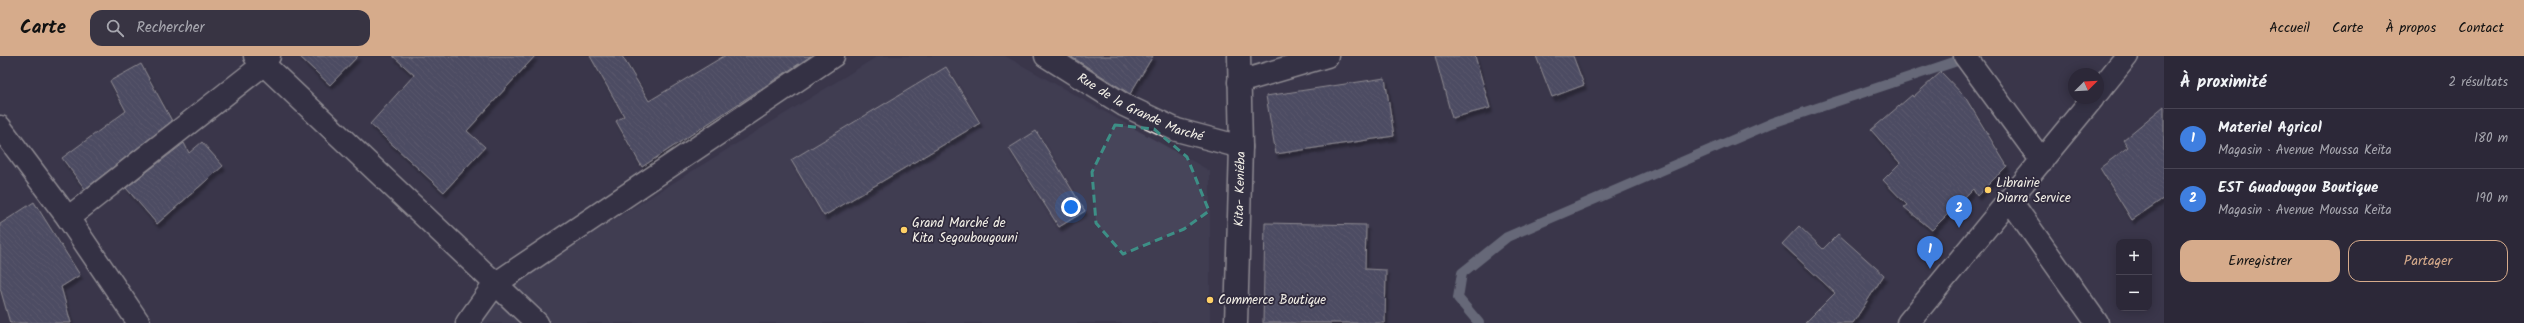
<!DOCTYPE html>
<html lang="fr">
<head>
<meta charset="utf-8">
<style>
  body { margin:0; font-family:Kalam,sans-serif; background:#383443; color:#f1f3f6 }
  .controls { position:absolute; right:12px; bottom:12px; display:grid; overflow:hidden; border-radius:8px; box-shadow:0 2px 10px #0003 }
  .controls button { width:36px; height:36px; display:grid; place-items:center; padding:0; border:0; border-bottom:1px solid #484453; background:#2c2838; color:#f1f3f6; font:20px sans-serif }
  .compass { position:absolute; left:2068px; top:12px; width:36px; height:36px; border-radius:50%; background:#2c2838; box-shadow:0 2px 10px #0003; rotate:66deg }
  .you { position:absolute; left:1071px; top:151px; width:14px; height:14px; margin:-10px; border:3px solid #fff; border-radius:50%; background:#1a73e8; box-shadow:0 0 0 6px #1a73e833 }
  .badge { display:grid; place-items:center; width:26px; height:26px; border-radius:50%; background:#d6ab8b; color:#fff; font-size:13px; font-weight:700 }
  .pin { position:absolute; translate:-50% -33px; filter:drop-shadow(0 1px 2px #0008) }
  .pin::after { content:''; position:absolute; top:21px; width:14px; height:12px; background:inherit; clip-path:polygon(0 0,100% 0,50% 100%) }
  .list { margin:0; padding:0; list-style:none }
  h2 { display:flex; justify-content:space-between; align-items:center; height:52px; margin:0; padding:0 16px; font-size:17px }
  h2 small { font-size:13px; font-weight:400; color:#a6a6ae }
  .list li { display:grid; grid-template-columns:26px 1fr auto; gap:12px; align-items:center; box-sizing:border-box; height:60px; padding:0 16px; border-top:1px solid #484453 }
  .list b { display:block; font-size:15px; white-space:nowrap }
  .list p { margin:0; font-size:13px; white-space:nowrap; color:#a6a6ae }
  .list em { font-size:13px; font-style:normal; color:#a6a6ae }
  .actions { display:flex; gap:8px; padding:12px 16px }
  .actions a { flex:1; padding:9px 0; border:1px solid #d6ab8b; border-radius:12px; text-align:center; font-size:14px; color:#d6ab8b }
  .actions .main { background:#d6ab8b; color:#111 }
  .icon { flex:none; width:22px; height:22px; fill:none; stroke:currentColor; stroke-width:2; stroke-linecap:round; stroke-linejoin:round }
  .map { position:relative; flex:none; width:2164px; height:267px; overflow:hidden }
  header { display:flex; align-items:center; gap:24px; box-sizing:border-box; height:56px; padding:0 20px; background:#d6ab8b; color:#111 }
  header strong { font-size:19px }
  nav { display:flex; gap:22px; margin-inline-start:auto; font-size:14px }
  .search { width:280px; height:36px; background:#383443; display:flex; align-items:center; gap:10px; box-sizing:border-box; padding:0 14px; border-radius:12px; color:#a6a6ae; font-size:15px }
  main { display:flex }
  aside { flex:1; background:#2c2838 }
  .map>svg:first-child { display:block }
  .built { fill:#47445a }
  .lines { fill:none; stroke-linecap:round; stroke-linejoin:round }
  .stream { stroke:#9ca5af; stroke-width:10 }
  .building { fill:url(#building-back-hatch); stroke:#f4f1e8; filter:url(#shadow) }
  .minor-casing { stroke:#f4f1e8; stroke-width:25 }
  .major-casing { stroke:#f4f1e8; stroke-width:25 }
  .minor { stroke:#2f2a3d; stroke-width:22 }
  .major { stroke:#2f2a3d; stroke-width:22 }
  .marked { fill:none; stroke:#3d8f86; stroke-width:3; stroke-dasharray:8 5; stroke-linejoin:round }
  .poi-dot { fill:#ffd166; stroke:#2f2a3d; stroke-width:1.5 }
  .labels { text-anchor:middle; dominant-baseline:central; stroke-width:3.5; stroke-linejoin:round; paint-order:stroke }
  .street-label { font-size:13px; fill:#f4f1e8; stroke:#2f2a3d }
  .poi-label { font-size:13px; fill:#f4f1e8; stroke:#2f2a3d; text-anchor:start }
</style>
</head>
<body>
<header>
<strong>Carte</strong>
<div class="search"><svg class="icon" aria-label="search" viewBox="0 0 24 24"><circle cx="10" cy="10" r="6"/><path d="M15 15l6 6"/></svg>Rechercher</div>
<nav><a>Accueil</a><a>Carte</a><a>À propos</a><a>Contact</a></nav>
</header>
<main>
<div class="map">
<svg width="2164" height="267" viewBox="0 0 2164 267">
  <defs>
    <pattern id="building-back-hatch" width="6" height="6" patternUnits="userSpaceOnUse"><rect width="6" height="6" fill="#646680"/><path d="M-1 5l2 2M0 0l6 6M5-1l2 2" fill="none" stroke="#7b7c92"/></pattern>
    <filter id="shadow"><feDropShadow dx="2.5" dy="4.5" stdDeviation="1" flood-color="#0009"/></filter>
  </defs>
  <rect width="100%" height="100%" fill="#3a364a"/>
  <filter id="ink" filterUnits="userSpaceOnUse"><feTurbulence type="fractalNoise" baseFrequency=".025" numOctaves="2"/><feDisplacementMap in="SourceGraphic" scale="8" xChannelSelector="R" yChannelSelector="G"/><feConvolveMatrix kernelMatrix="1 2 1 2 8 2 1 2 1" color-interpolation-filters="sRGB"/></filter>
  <g filter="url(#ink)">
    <path class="built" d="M878,0H1005L1210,115V267H478L504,232Z"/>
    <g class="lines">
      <path class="stream" d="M1479,267L1458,242L1462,217L1507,181L1772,67L1969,1"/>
    </g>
    <g class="building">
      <path d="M299,0H358L330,29Z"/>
      <path d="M393,0H535L467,75L485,91L444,136L370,68L414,19Z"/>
      <path d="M590,0H622L649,45L724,0H811L642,111L616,65L624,60Z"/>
      <path d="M1070,0H1153L1130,38Z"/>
      <path d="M1435,0H1475L1490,52L1452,62Z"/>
      <path d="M1536,0H1573L1584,29L1552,41Z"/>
      <path d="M141,8L172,65L85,133L62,102L126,55L110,25Z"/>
      <path d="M946,11L980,67L824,160L791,104Z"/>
      <path d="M1941,16L1965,41L2007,110L1977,140L1973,133L1932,174L1904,151L1907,149L1883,124L1900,107L1871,74L1912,39L1913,41Z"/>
      <path d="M1385,22L1394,80L1276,98L1266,40Z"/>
      <path d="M2164,50V142L2132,164L2100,112L2128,91L2123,84Z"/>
      <path d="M1036,75L1085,155L1059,171L1009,92Z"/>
      <path d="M202,86L223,110L157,168L126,132L184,87L189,97Z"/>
      <path d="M34,146L80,219L61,231L71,267H10L0,232V168Z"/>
      <path d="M1265,167L1366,169L1365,213L1386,214L1385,267H1263Z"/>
      <path d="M1799,170L1823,193L1838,178L1884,219L1853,267H1805L1835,237L1782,188Z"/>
    </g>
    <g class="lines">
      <g class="minor-casing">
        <g id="minor">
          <path d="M255,0L537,267"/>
          <path d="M1965,0L2042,105"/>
          <path d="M1239,26L1327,0"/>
          <path d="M0,71L68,162L139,267"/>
          <path d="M2010,144L2097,267"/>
          <path d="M68,162L264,8L269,0"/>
          <path d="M467,267L495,228L833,0"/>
        </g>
      </g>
      <g class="major-casing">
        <g id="major">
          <path id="s1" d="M1046,0L1124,49L1177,74L1241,91"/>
          <path d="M2098,36L2127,0"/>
          <path id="s2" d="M1236,267L1241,91L1239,0"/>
          <path d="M1908,267L2093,42"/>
        </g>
      </g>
      <use href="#minor" class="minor"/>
      <use href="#major" class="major"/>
    </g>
  </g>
  <path d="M0 0H2164V267H0ZM1115,69L1154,73L1187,101L1209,155L1184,173L1123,198L1096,167L1092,116Z" fill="#3a364a" fill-opacity=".55" fill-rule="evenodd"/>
  <path class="marked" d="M1115,69L1154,73L1187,101L1209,155L1184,173L1123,198L1096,167L1092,116Z"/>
  <g class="poi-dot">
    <circle cx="1988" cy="134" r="4"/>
    <circle cx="904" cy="174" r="4"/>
    <circle cx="1210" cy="244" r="4"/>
  </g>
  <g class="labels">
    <g class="street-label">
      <text stroke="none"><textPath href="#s1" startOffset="108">Rue de la Grande Marché</textPath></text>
      <text stroke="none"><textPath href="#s2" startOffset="134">Kita- Keniéba</textPath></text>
    </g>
    <g class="poi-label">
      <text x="1996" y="127">Librairie<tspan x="1996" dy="15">Diarra Service</tspan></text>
      <text x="912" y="167">Grand Marché de<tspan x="912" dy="15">Kita Segoubougouni</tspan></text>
      <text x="1218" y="244">Commerce Boutique</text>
    </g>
  </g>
</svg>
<div class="controls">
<button>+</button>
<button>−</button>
</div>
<svg class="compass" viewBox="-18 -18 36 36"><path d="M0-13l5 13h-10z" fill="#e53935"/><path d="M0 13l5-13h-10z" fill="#a6a6ae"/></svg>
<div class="you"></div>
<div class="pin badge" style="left:1930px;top:213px;background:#3f7fe0">1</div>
<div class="pin badge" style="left:1959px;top:172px;background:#3f7fe0">2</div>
</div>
<aside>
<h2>À proximité<small>2 résultats</small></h2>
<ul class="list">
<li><span class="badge" style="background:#3f7fe0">1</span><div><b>Materiel Agricol</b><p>Magasin · Avenue Moussa Keïta</p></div><em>180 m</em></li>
<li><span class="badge" style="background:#3f7fe0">2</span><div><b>EST Guadougou Boutique</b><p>Magasin · Avenue Moussa Keïta</p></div><em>190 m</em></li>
</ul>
<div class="actions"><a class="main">Enregistrer</a><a>Partager</a></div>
</aside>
</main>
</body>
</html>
